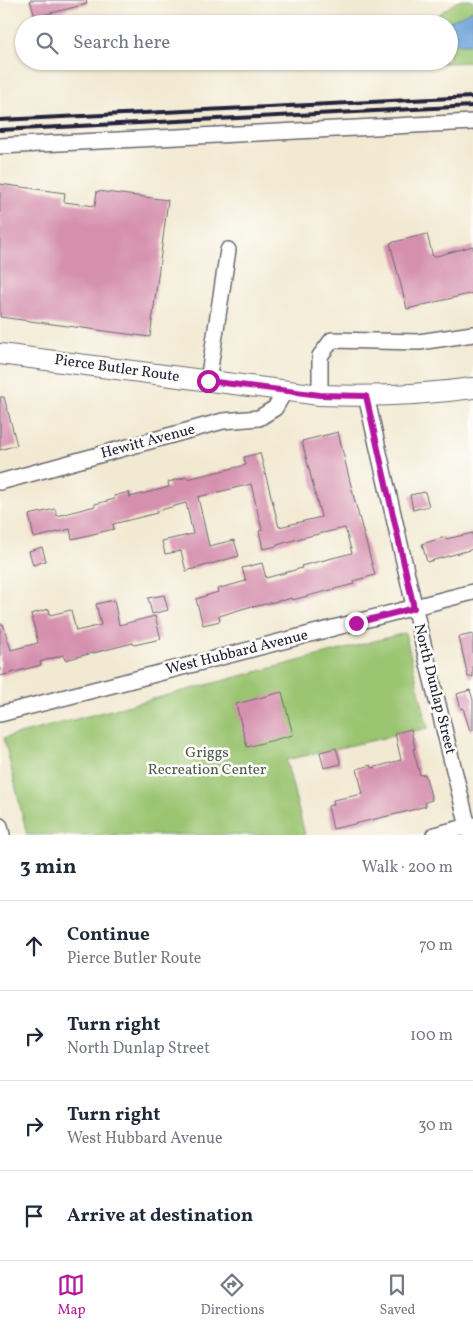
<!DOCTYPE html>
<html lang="en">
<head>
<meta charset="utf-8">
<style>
  body { margin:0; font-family:Vollkorn,serif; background:#f6f6f7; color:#1f2937 }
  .stop { position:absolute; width:15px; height:15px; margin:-11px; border:4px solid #b5179e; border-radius:50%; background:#fff }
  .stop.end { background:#b5179e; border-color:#fff; box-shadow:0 1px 5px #0008 }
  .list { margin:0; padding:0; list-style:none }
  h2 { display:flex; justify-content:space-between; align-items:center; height:65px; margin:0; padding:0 20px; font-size:21px }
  h2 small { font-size:16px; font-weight:400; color:#747a83 }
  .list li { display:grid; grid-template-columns:32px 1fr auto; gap:15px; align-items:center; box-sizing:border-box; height:90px; padding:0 20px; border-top:1px solid #e0e1e3 }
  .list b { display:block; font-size:19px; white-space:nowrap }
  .list p { margin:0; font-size:16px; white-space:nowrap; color:#747a83 }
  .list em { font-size:16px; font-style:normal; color:#747a83 }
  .icon { flex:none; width:28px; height:28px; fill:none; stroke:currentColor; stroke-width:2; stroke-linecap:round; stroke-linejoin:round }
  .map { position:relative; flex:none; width:473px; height:835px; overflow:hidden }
  .search { position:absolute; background:#fff; box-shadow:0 1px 4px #0004; left:15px; right:15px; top:15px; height:55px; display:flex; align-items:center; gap:12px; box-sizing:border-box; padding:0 18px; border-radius:28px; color:#747a83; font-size:19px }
  .sheet { height:425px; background:#fff }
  nav { display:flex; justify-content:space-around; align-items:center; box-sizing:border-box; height:70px; border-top:1px solid #e0e1e3; background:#fff; font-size:14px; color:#747a83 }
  nav a { display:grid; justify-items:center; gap:2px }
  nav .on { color:#b5179e }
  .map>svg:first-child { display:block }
  .green { fill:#9ac470; stroke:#5e7356 }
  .water { fill:#69a1d8; stroke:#46628a }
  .building { fill:#d590ae }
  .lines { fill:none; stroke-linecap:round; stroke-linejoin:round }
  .minor-casing { stroke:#6b6870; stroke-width:18 }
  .major-casing { stroke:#6b6870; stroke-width:22 }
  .minor { stroke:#fff; stroke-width:15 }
  .major { stroke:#fff; stroke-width:20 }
  .rail { stroke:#22223b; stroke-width:4 }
  .route { stroke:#b5179e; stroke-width:6 }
  .labels { text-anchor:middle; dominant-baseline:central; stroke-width:5; stroke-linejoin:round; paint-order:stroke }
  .street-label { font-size:15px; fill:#22223b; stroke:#fdfcf7 }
  .park-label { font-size:15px; fill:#4c5b4e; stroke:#fdfcf7 }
</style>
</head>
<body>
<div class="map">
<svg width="473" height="835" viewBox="0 0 473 835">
  <rect width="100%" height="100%" fill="#fdfcf7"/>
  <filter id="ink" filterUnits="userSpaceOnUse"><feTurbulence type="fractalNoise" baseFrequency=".02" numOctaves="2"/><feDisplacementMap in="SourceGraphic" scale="10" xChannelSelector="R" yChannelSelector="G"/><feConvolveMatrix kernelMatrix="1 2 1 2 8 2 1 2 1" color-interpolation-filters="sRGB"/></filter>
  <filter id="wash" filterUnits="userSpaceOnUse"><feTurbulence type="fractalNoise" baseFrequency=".0096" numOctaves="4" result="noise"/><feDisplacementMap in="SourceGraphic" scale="20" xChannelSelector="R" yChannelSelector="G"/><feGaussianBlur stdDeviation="1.12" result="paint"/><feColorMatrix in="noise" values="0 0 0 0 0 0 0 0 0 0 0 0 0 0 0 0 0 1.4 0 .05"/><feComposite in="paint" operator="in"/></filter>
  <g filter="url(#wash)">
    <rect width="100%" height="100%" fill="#f2e9d2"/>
    <g class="green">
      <path d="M459,0H473V62L362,67L371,61H449V24H425Z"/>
      <path d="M405,633L428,728L286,760L305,835H27L4,738Z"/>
    </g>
    <path class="water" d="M473,10V44H449V24H444Z"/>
    <g id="blocks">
      <g class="building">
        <path d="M30,0H86L87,4L35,17Z"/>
        <path d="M0,184L65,193L64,202L95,206L97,191L168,200L150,337L0,317Z"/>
        <path d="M427,234L433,257L473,246V293L407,309L390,243Z"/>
        <path d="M0,397H4L17,445L0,450Z"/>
        <path d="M338,432L355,502L375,575L353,581L354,584L292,600L291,598L282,601V600L253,607L252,606L219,616L220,621L203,625L196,599L218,592L217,589L246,581L242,568L262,563L266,578L302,568L301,566L352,553L345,528L301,538L277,545V546L263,549L259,531L262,530L251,484L198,497L209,546L234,540L239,556L186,571L181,551L165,554L162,541L193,534L186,503L157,511V513L113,524L114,529L72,539L70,529L34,538L29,515L55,509L57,516L95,506V504L115,499L114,496L129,492L130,497L169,487L168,482L187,477V479L246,465L244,457L260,453L279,527L321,517L302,441Z"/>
        <path d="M425,492L429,506L413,510L410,495Z"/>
        <path d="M473,533V549L427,562L422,544L445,537L446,539Z"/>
        <path d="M42,547L46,561L33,565L29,551Z"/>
        <path d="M164,595L168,610L152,614L148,598Z"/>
        <path d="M114,600L119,625L155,616L161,639L134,645L133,643L65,660L63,655L40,662L41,665L0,676V624H3L11,650L38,643L31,614L49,609L50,615L71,610L76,631L101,625L96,604Z"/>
        <path d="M473,634V677H468L459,637Z"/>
        <path d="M470,690L473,700V730L470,731L463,708L461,709L457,694Z"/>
        <path d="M282,692L293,735L247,747L236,704Z"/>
        <path d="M411,729L415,749H413L420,775L425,774L432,800L425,802L426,806L405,812L333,829L328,806L334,805L333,800L363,794L357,769L371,765L372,768L401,760L395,733Z"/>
        <path d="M336,748L341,764L324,768L320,752Z"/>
      </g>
    </g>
  </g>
  <g filter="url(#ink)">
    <use href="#blocks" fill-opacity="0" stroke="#6b6870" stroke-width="1"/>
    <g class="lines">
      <g class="minor-casing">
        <g id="minor">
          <path d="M0,146L473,122"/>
          <path d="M208,381L228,250"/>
          <path d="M320,395V356L332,340L419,342L473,334"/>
          <path d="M366,396L419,627L470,835"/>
          <path d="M0,482L223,421L259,418L275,408L285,391"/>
          <path d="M0,714L473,592"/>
          <path d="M0,826L2,835"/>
          <path d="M434,835L473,825"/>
        </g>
      </g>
      <g class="major-casing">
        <path id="major" d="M0,354L320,395C372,397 422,395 473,388"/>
      </g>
      <use href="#minor" class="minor"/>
      <use href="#major" class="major"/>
      <g class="rail">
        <path d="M0,120L473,97"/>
        <path d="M0,130L473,106"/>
      </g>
    </g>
  </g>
  <g class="lines" filter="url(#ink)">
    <path class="route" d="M208,381L320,395L366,396L414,608L356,623"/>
  </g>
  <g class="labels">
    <g class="street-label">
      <text transform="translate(117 369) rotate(8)">Pierce Butler Route</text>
      <text transform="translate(148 442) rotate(-15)">Hewitt Avenue</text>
      <text transform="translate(237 653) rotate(-14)">West Hubbard Avenue</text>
      <text transform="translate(434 689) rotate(76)">North Dunlap Street</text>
    </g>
    <g class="park-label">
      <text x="207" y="753">Griggs<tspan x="207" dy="17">Recreation Center</tspan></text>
    </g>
  </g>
</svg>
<div class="stop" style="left:208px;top:381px"></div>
<div class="stop end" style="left:356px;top:623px"></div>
<div class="search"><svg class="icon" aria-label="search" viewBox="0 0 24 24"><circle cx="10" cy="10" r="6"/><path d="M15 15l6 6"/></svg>Search here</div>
</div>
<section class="sheet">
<h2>3 min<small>Walk · 200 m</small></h2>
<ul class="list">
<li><svg class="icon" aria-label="ahead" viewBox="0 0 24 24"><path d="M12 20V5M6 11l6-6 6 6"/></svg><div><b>Continue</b><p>Pierce Butler Route</p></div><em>70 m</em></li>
<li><svg class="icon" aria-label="right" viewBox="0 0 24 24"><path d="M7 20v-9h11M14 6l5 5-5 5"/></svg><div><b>Turn right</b><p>North Dunlap Street</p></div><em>100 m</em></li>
<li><svg class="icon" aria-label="right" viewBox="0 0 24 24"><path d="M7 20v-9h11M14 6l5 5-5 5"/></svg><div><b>Turn right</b><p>West Hubbard Avenue</p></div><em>30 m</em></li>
<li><svg class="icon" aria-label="arrive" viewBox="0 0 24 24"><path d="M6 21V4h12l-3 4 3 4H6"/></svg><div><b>Arrive at destination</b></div></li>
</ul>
</section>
<nav>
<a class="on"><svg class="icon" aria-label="map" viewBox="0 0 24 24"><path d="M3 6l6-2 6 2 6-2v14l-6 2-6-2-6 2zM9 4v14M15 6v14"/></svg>Map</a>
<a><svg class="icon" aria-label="directions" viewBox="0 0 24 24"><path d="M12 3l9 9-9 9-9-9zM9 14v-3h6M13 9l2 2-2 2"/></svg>Directions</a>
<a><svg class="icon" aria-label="saved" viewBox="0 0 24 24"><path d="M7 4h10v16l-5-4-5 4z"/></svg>Saved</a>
</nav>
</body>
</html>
